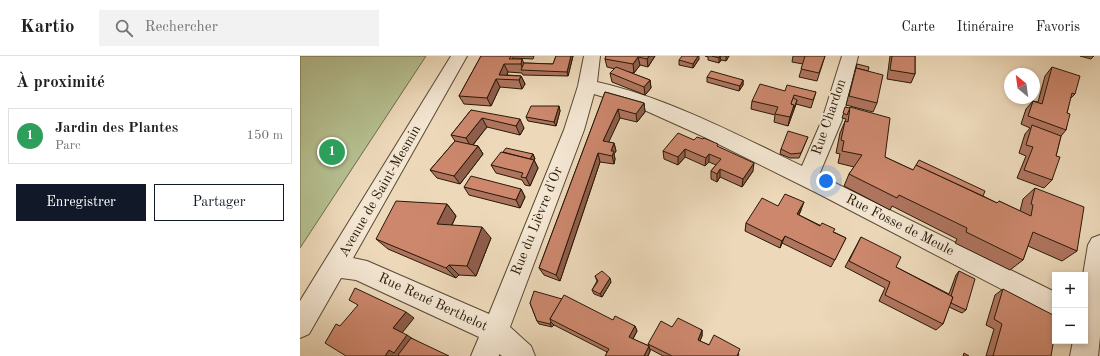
<!DOCTYPE html>
<html lang="fr">
<head>
<meta charset="utf-8">
<style>
  body { margin:0; font-family:"Old Standard TT",serif; background:#f2f2f2; color:#202124 }
  .controls { position:absolute; right:12px; bottom:12px; display:grid; overflow:hidden; border-radius:0px; box-shadow:0 2px 6px #0003 }
  .controls button { width:36px; height:36px; display:grid; place-items:center; padding:0; border:0; border-bottom:1px solid #e0e0e0; background:#fff; color:#202124; font:20px sans-serif }
  .compass { position:absolute; left:704px; top:12px; width:36px; height:36px; border-radius:50%; background:#fff; box-shadow:0 2px 6px #0003; rotate:331deg }
  .you { position:absolute; left:526px; top:125px; width:14px; height:14px; margin:-10px; border:3px solid #fff; border-radius:50%; background:#1a73e8; box-shadow:0 0 0 6px #1a73e833 }
  .badge { display:grid; place-items:center; width:26px; height:26px; border-radius:50%; background:#111827; color:#fff; font-size:13px; font-weight:700 }
  .pin { position:absolute; translate:-50% -50%; border:2px solid #fff; box-shadow:0 1px 4px #0006 }
  .list { margin:0; padding:0; list-style:none }
  h2 { display:flex; justify-content:space-between; align-items:center; height:52px; margin:0; padding:0 16px; font-size:17px }
  h2 small { font-size:13px; font-weight:400; color:#757577 }
  .list li { display:grid; grid-template-columns:26px 1fr auto; gap:12px; align-items:center; box-sizing:border-box; height:56px; margin:0 8px 8px; padding:0 8px; border:1px solid #e0e0e0; border-radius:0px }
  .list b { display:block; font-size:15px; white-space:nowrap }
  .list p { margin:0; font-size:13px; white-space:nowrap; color:#757577 }
  .list em { font-size:13px; font-style:normal; color:#757577 }
  .actions { display:flex; gap:8px; padding:12px 16px }
  .actions a { flex:1; padding:9px 0; border:1px solid #111827; border-radius:0px; text-align:center; font-size:14px; color:#111827 }
  .actions .main { background:#111827; color:#fff }
  .icon { flex:none; width:22px; height:22px; fill:none; stroke:currentColor; stroke-width:2; stroke-linecap:round; stroke-linejoin:round }
  .map { position:relative; flex:none; width:800px; height:300px; overflow:hidden }
  header { display:flex; align-items:center; gap:24px; box-sizing:border-box; height:56px; padding:0 20px; background:#fff; border-bottom:1px solid #e0e0e0 }
  header strong { font-size:19px }
  nav { display:flex; gap:22px; margin-inline-start:auto; font-size:14px }
  .search { width:280px; height:36px; background:#f2f2f2; display:flex; align-items:center; gap:10px; box-sizing:border-box; padding:0 14px; border-radius:0px; color:#757577; font-size:15px }
  main { display:flex }
  aside { flex:1; background:#fff }
  .map>svg:first-child { display:block }
  .green { fill:#b6c091; stroke:#6e6c4c }
  .lines { fill:none; stroke-linecap:round; stroke-linejoin:round }
  .minor-casing { stroke:#584934; stroke-width:2 }
  .minor { fill:#f3e6d2; fill-rule:evenodd }
  .wall { fill:#af745e; stroke:#271907 }
  .shaded-wall { fill:#8f5e4c; stroke:#271907 }
  .building { fill:#cc876d; stroke:#271907 }
  .labels { text-anchor:middle; dominant-baseline:central; stroke-width:3.5; stroke-linejoin:round; paint-order:stroke }
  .street-label { font-size:14px; fill:#271907; stroke:#f3e6d2 }
</style>
</head>
<body>
<header>
<strong>Kartio</strong>
<div class="search"><svg class="icon" aria-label="search" viewBox="0 0 24 24"><circle cx="10" cy="10" r="6"/><path d="M15 15l6 6"/></svg>Rechercher</div>
<nav><a>Carte</a><a>Itinéraire</a><a>Favoris</a></nav>
</header>
<main>
<aside>
<h2>À proximité<small></small></h2>
<ul class="list">
<li><span class="badge" style="background:#2e9e5b">1</span><div><b>Jardin des Plantes</b><p>Parc</p></div><em>150 m</em></li>
</ul>
<div class="actions"><a class="main">Enregistrer</a><a>Partager</a></div>
</aside>
<div class="map">
<svg width="800" height="300" viewBox="0 0 800 300">
  <rect width="100%" height="100%" fill="#edd9ba"/>
  <filter id="stains"><feTurbulence type="fractalNoise" baseFrequency=".005" numOctaves="4"/><feColorMatrix values="0 0 0 0 .2 0 0 0 0 .09 0 0 0 0 .02 0 0 0 .5 -.17"/></filter>
  <radialGradient id="worn" r=".72"><stop offset=".6" stop-color="#630" stop-opacity="0"/><stop offset="1" stop-color="#630" stop-opacity=".3"/></radialGradient>
  <path class="green" d="M0,0H126L0,192Z"/>
  <g class="lines">
    <g class="minor-casing">
      <g id="minor">
        <path d="M151,0H167L53,202L67,205L189,258L264,74L278,30L284,0H300L297,26C368,42 436,78 502,110L522,64L542,0H558L542,64L519,119L755,236V261L517,137L402,80L342,53L294,38L284,74L210,271L231,290L235,300H202L199,298V300H171L179,281L56,224L41,222L9,278L0,282V245Z"/>
        <path d="M800,179V281L798,300H770L773,285H785V219H783L788,189L792,182Z"/>
      </g>
    </g>
    <use href="#minor" class="minor"/>
  </g>
  <g class="wall">
    <path d="M181,0H234L233,3L212,2L213,3L224,7L253,8L256,0H273L268,20L223,19L222,17L208,16L207,19L221,20L225,28L222,33L200,31L191,50L164,48L159,40Z"/>
    <path d="M306,0H355L348,11L340,9L334,17L328,16L350,24L351,32L345,39L312,26L310,17L315,13L307,11L305,3Z"/>
    <path d="M405,0H429L426,5L421,4L419,7L408,4V1Z"/>
    <path d="M493,0H525L517,25L499,21L503,8L492,6Z"/>
    <path d="M590,0H615V18L611,27L587,23Z"/>
    <path d="M780,0H794L791,3Z"/>
    <path d="M399,3L393,12L379,9V4Z"/>
    <path d="M557,8L568,15L577,47L573,56L546,49Z"/>
    <path d="M752,11L775,38L770,43L767,57L766,74L761,80L756,100L752,124L744,132L717,122L726,100L719,97L725,78L730,72L721,68L726,53L733,45L738,46L745,20Z"/>
    <path d="M407,21L443,24V29L439,35L407,26Z"/>
    <path d="M485,35L516,36L511,52L496,48L488,70L474,66L475,59L451,53L452,45Z"/>
    <path d="M305,36L344,47L345,56L337,66L320,62L308,86L314,87L316,95L314,98L315,103L314,108L300,106L260,225L244,219L239,212Z"/>
    <path d="M259,50L260,55L256,70L228,65L226,61Z"/>
    <path d="M550,52L585,101L613,114L683,140L697,147L699,145L720,155L723,143L735,132L777,195L762,205L728,190L723,204L710,214L655,187L657,183L592,150L590,154L544,130L549,118L554,111L538,107L540,98L536,97L540,77L546,63L542,62L544,56Z"/>
    <path d="M171,54L224,72L220,79L187,71L173,89L178,90L183,98L160,128L137,122L130,114L155,85L151,79Z"/>
    <path d="M508,81L499,102H490L480,98L481,93Z"/>
    <path d="M394,84L418,91L453,115L442,131L420,121L417,126L411,123V115L416,109L409,106L405,110L385,101L378,109L364,103L363,95Z"/>
    <path d="M203,96L233,98L235,103L234,104L238,112L230,130L225,129L222,124L196,117L191,109Z"/>
    <path d="M164,131L221,133L225,141L220,152L169,139Z"/>
    <path d="M147,148L156,160L152,169L191,182L176,220L159,219L156,222L88,193L76,183Z"/>
    <path d="M478,150L501,154L499,159L546,182L531,211L482,187L480,192L445,175L446,167Z"/>
    <path d="M561,181L596,211L649,238L656,219L659,215L666,254L662,257L649,251L643,268L636,274L579,245L585,232L545,211Z"/>
    <path d="M295,220L311,226L302,241L294,238L292,234L297,225Z"/>
    <path d="M703,233L751,300H686L694,273L686,269L695,239Z"/>
    <path d="M230,247L313,264L335,270L337,275L333,283L349,290L348,288L372,271L402,274V280L400,285L409,289L439,298L438,300H363L350,293V295L348,300H306L307,296L254,269L252,271L239,268L237,265Z"/>
  </g>
  <g class="shaded-wall">
    <path d="M271,0H273L268,20L267,16Z"/>
    <path d="M349,0H355L348,11L347,3Z"/>
    <path d="M398,0H399V3L393,12V8Z"/>
    <path d="M420,0L421,4L419,7V2Z"/>
    <path d="M426,0H429L426,5Z"/>
    <path d="M338,1L340,9L334,17L333,8Z"/>
    <path d="M222,3L226,12L223,14L221,8Z"/>
    <path d="M204,8L208,16L205,23L199,19Z"/>
    <path d="M221,20L225,28L222,33L219,24Z"/>
    <path d="M196,23L200,31L191,50L187,42Z"/>
    <path d="M350,24L351,32L345,39L344,31Z"/>
    <path d="M443,24V29L439,35L440,30Z"/>
    <path d="M497,44L496,48L488,70L490,61L494,49Z"/>
    <path d="M344,47L345,56L337,66L336,58Z"/>
    <path d="M259,50L260,55L256,70L254,66Z"/>
    <path d="M318,53L320,62L305,94L303,85Z"/>
    <path d="M182,62L187,71L171,91L166,82Z"/>
    <path d="M220,63L224,72L220,79L216,70Z"/>
    <path d="M314,87L316,95L314,98L315,103L314,108L311,95Z"/>
    <path d="M178,90L183,98L160,128L154,120Z"/>
    <path d="M385,93V101L378,109V101Z"/>
    <path d="M298,97L300,106L260,225L256,219Z"/>
    <path d="M233,98L235,103L234,104L238,112L230,130L226,122L228,106Z"/>
    <path d="M409,98V106L405,110L406,102Z"/>
    <path d="M454,107L453,115L442,131L443,123Z"/>
    <path d="M420,113V121L417,126V118Z"/>
    <path d="M221,133L225,141L220,152L216,144Z"/>
    <path d="M504,146L501,154L495,166L497,158Z"/>
    <path d="M147,148L156,160L147,179L137,168Z"/>
    <path d="M182,171L191,182L176,220L167,210Z"/>
    <path d="M485,180L482,187L480,192L482,185Z"/>
    <path d="M149,209L159,219L156,222L146,212Z"/>
    <path d="M310,222L311,226L302,241L300,238Z"/>
    <path d="M106,256L114,262L102,277L93,272Z"/>
    <path d="M251,266L254,269L252,271L250,268Z"/>
    <path d="M335,270L337,275L331,286L329,281Z"/>
    <path d="M402,274V280L398,289V284Z"/>
    <path d="M107,279L116,285L98,300H85L89,294Z"/>
    <path d="M349,290L350,295L348,300H344Z"/>
  </g>
  <g class="building">
    <path d="M181,0H211L209,3H222L221,8H204L199,19L221,20L219,24L196,23L187,42L159,40Z"/>
    <path d="M256,0H271L267,16L221,14L224,7L253,8Z"/>
    <path d="M306,0H349L347,3L338,1L333,8L305,3Z"/>
    <path d="M382,0H398L393,8L379,4Z"/>
    <path d="M412,0H420L419,2Z"/>
    <path d="M505,0H525L519,17L501,13Z"/>
    <path d="M592,0H615V18L590,14Z"/>
    <path d="M557,8L569,11L568,15L556,12L555,16Z"/>
    <path d="M316,11L350,24L344,31L310,17Z"/>
    <path d="M752,11L780,20L775,38L772,37L767,57L770,58L766,74L728,60L733,45L742,48Z"/>
    <path d="M556,12L583,19L577,47L549,40Z"/>
    <path d="M411,15L443,24L440,30L407,21Z"/>
    <path d="M460,28L485,35L487,29L516,36L513,44L494,39L491,48L494,49L490,61L475,58L478,51L452,45Z"/>
    <path d="M305,36L344,47L336,58L318,53L303,85L314,87L311,95H314L312,100L298,97L256,219L239,212Z"/>
    <path d="M493,42L497,44L494,52V49L491,48Z"/>
    <path d="M231,50H259L254,66L226,61Z"/>
    <path d="M545,51L550,52L547,59L543,57Z"/>
    <path d="M550,51L590,62L585,101L613,114L616,109L697,147L699,145L731,160L733,149L731,148L735,132L784,151L777,195L733,176L723,204L666,176L667,172L599,139L597,142L549,118L562,99L542,95L544,85L541,84L545,65L548,66Z"/>
    <path d="M171,54L220,63L216,70L182,62L166,82L151,79Z"/>
    <path d="M732,69L761,80L756,100L760,101L752,124L724,114L733,91L726,89Z"/>
    <path d="M488,75L508,81L501,97L491,98L481,93Z"/>
    <path d="M378,77L394,84L397,81L403,83L404,82L418,88L417,90L454,107L443,123L420,113L417,118L411,115L421,103L409,98L406,102L385,93L378,101L363,95Z"/>
    <path d="M155,85L178,90L154,120L130,114Z"/>
    <path d="M206,92L233,98L230,103L203,96Z"/>
    <path d="M201,96L234,104L226,122L221,121L223,117L191,109Z"/>
    <path d="M619,104L685,135L683,140L616,109Z"/>
    <path d="M171,120L221,133L216,144L164,131Z"/>
    <path d="M485,138L504,146L497,158L520,170L522,167L535,173L533,176L546,182L535,204L485,180L482,185L446,167L462,142L478,150Z"/>
    <path d="M96,145L147,148L137,168L182,171L167,210L149,209L146,212L76,183Z"/>
    <path d="M561,181L601,201L596,211L653,241L643,268L585,239L590,226L549,205Z"/>
    <path d="M302,215L310,222L300,238L292,234L298,225L295,220Z"/>
    <path d="M659,215L675,223L666,254L651,247L653,241L651,240Z"/>
    <path d="M55,232L106,256L93,272L107,279L94,297L89,294L85,300H46L25,287L36,268L40,270L58,249L49,244Z"/>
    <path d="M703,233L755,260V277L751,300H693L702,268L694,263Z"/>
    <path d="M234,235L262,243L250,263L251,266L250,268L237,265L230,247Z"/>
    <path d="M264,239L313,264L315,260L335,270L329,281L349,290L344,300H305L309,293L250,263Z"/>
    <path d="M378,262L402,274L398,284L409,289L414,279L440,293L437,300H372L348,288L361,265L372,271Z"/>
    <path d="M111,282L149,300H100L98,299Z"/>
    <path d="M664,297L669,300H663Z"/>
  </g>
  <g class="labels">
    <g class="street-label">
      <text transform="translate(529 61) rotate(-71)">Rue Chardon</text>
      <text transform="translate(80 135) rotate(-60)">Avenue de Saint-Mesmin</text>
      <text transform="translate(237 165) rotate(-68)">Rue du Lièvre d'Or</text>
      <text transform="translate(600 169) rotate(27)">Rue Fosse de Meule</text>
      <text transform="translate(133 246) rotate(25)">Rue René Berthelot</text>
    </g>
  </g>
  <rect width="100%" height="100%" filter="url(#stains)"/>
  <rect width="100%" height="100%" fill="url(#worn)"/>
</svg>
<div class="controls">
<button>+</button>
<button>−</button>
</div>
<svg class="compass" viewBox="-18 -18 36 36"><path d="M0-13l5 13h-10z" fill="#e53935"/><path d="M0 13l5-13h-10z" fill="#757577"/></svg>
<div class="you"></div>
<div class="pin badge" style="left:32px;top:96px;background:#2e9e5b">1</div>
</div>
</main>
</body>
</html>
